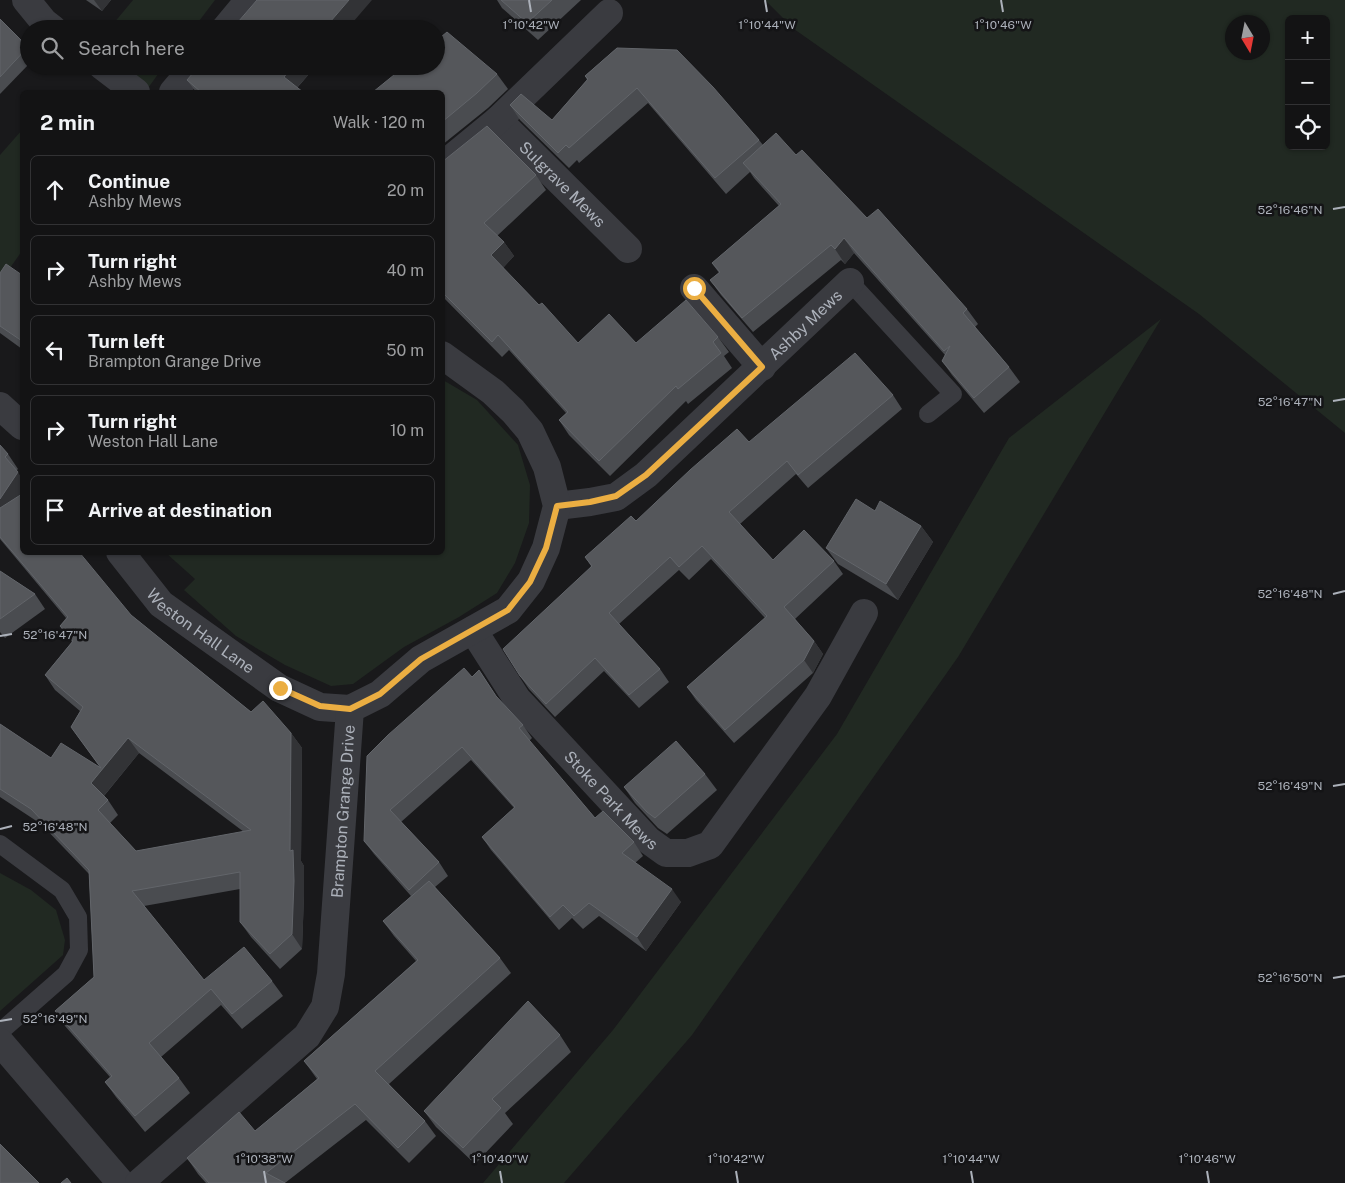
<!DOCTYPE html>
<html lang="en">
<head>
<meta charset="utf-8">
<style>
  body { margin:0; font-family:"Public Sans",sans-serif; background:#1c1c1d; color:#f1f3f6 }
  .controls { position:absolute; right:15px; top:15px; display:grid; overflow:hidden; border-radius:8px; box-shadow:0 1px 4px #0004 }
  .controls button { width:45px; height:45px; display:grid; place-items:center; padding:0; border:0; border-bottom:1px solid #323234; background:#131314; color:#f1f3f6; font:25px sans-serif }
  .compass { position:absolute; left:1225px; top:15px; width:45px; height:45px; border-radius:50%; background:#131314; box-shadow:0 1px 4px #0004; rotate:170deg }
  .stop { position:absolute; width:15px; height:15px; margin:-11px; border:4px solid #ebae42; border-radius:50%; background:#fff }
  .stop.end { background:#ebae42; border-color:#fff; box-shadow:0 1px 5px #0008 }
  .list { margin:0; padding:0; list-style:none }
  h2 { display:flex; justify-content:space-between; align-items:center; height:65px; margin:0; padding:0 20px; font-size:21px }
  h2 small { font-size:16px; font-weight:400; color:#9d9ea0 }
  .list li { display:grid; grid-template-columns:32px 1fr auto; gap:15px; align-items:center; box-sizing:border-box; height:70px; margin:0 10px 10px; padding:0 10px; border:1px solid #323234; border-radius:8px }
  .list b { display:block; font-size:19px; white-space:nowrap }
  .list p { margin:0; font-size:16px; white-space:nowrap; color:#9d9ea0 }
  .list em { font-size:16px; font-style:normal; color:#9d9ea0 }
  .icon { flex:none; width:28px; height:28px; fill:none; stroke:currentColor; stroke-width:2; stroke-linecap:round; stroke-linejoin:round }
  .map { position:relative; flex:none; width:1345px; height:1183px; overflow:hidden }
  .search { position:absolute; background:#131314; box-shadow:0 1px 4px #0004; left:20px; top:20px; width:425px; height:55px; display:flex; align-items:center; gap:12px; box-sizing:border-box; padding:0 18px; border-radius:28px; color:#9d9ea0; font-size:19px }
  .panel { position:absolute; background:#131314; box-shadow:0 1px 4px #0004; left:20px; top:90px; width:425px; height:465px; border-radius:8px }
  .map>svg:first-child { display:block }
  .green { fill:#212922; fill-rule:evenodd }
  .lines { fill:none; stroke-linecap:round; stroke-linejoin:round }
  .service { stroke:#3a3b40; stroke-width:18 }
  .minor { stroke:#3a3b40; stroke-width:28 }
  .wall { fill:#4a4c50; fill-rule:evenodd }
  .shaded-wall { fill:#323336 }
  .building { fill:#55575b; stroke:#62656a; fill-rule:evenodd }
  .route { stroke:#ebae42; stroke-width:6 }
  .ticks { fill:none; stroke:#acb1ba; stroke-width:2 }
  .labels { text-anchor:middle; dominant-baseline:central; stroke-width:5; stroke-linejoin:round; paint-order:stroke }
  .street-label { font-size:16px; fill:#acb1ba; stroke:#141416 }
  .ticks-label { font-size:12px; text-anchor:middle; fill:#acb1ba; stroke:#141416; stroke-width:5; stroke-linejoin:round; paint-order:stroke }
</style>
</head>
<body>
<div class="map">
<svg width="1345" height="1183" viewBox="0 0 1345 1183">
  <rect width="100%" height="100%" fill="#19191b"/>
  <g class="green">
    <path d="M133,0H215L193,29H109Z"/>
    <path d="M765,0H1345V433L1199,314L794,29ZM1289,19H1326V146H1289ZM1232,22H1262V52H1232Z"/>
    <path d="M125,66H164L148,88Z"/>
    <path d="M22,130V251L0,282V155Z"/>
    <path d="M1161,319L958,657L692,1035L564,1183H483L613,1030L837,734L1009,438Z"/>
    <path d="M443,380L477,400L518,445L530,485L529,523L515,563L497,593L459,617L404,647L353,684L331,686L285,665L236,636L184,590L195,579L166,553L442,552Z"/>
    <path d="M0,873L31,890L56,910L65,940L63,955L0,1011Z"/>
  </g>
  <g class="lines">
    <g class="service">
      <path d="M850,282L953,394L928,414"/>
      <path d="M0,844L62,890L78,917L79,950L66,974L0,1032"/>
    </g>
    <g class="minor">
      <path d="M26,0L44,22L53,29"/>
      <path d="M225,29L249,0"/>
      <path d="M102,66L136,92"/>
      <path d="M173,92L195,66"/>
      <path id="s1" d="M498,120L628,249"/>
      <path d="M442,166L498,120L609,13"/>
      <path d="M694,288L762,367"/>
      <path d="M0,406L22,426"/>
      <path id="s2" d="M557,506L590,502L616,497L646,475L850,282"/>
      <path id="s3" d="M120,552L161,604L279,688L320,707L350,709"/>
      <path id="s4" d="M473,630L517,699L648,840L666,853H688L710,845L818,696L864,613"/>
      <path d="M0,1042L121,1183"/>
      <path id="s5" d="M139,1183L307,1036L325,1007L331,974L350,709L380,694L421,659L508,610L531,581L546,548L557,506L547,467L530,431L513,411L493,392L442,355"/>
    </g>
  </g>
  <g class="wall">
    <path d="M86,0H111L102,11Z"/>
    <path d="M497,0H581L538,40L502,8Z"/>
    <path d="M0,19L29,48V64L0,94Z"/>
    <path d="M617,48L759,140L763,145L796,155L867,218L967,309L978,324L975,327L1009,367L1020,382L984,413L952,375L942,361L945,355L854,253L845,264L841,260L753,332L721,295L710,280L719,273L712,263L779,206L754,178L750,172L726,194L648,103L579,163L577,160L569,168L520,120L510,105L552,120L587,80L585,76Z"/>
    <path d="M199,66H316L297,88L303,92H196L187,80Z"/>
    <path d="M497,74L508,89L488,108L442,145V92Z"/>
    <path d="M442,162L536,175L546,190L497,236L504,242L514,256L503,268L539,305L578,343H636L718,337L729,352L724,356L732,368L688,404L686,401L610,476L569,435L559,420L566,413L509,350L502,357L442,296Z"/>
    <path d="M0,273L22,275V349L0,333Z"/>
    <path d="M893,395L902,409L808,488L796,474L740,524L773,560L834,561L843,574L795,619L814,641L823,654L813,673L734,743L696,700L687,687L765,618L711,559L689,580L679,570L619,624L660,669L669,682L639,708L604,671L555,717L529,689L520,676L591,566L585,557L636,521L749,442Z"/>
    <path d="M0,445L8,454L18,469L16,471L22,479V552L131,615L251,712L291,733L302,748L301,861L304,866V896L302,949L280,969L251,937L240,922V889L144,906L204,980L272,981L283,996L242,1029L221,1005L161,1057L179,1078L190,1093L145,1132L116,1097L105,1082L110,1077L65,1026L55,1011L94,977L89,874L41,824L0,797V724L51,758L100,767L71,727L80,711L55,690L45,675L72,642L60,626L66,618L0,539ZM139,753L244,832L136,851L110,823L118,815L108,800L104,796Z"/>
    <path d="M875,511L921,526L933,542L898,600L838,564L826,548Z"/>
    <path d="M0,571L35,594L45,609L5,638L0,632Z"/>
    <path d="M479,670L498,699L523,725L532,738L529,741L595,818L634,842L643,856L635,863L681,902L646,951L599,916L583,929L572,918L559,930L491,850L482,837L514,808L471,760L401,822L439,862L448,876L435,887L500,958L511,973L389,1084L425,1121L436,1136L409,1163L366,1120L285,1183H206L198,1174L187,1158L255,1131L317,1079L304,1061L416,961L394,936L383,921L411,896L374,854L364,841L472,677Z"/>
    <path d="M705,774L717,790L667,834L658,828L635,803L624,787Z"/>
    <path d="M560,1035L571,1052L505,1113L513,1124L475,1164L436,1127L424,1111Z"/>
  </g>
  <g class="shaded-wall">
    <path d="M94,0H111L102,11Z"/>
    <path d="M349,0H372L347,29H324Z"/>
    <path d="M293,66H316L294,91L284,77Z"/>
    <path d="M844,238L854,253L845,264L835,249Z"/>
    <path d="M504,242L514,256L501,270L491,255Z"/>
    <path d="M18,472L22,479V496L0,527V499Z"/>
    <path d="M921,526L933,542L898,600L886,584Z"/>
    <path d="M814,641L823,654L813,673L804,660Z"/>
    <path d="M291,733L302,748L301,861L304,866V896L302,949L292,934L290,851Z"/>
    <path d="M128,738L139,753L102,798L91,783Z"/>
    <path d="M672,889L681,902L646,951L637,937Z"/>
  </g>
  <g class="building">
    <path d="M257,0H349L324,29H232Z"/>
    <path d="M501,0H552L527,23Z"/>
    <path d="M0,19L28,47L0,77Z"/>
    <path d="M447,32L497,74L477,93L442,122V92H373L405,66H436V41Z"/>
    <path d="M617,48L677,50L713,87L759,140L715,178L637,88L569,148L566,145L558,153L510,105L521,94L552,120L588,79L585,76Z"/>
    <path d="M199,66H293L284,77L303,92H201L187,80Z"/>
    <path d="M487,126L536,175L484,223L504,242L491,255L539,305L542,303L578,343L609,314L636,343L686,300L718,337L713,342L721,353L678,389L676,386L599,461L559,420L568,412L498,335L492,342L442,292V162Z"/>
    <path d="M776,133L796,155L802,150L867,218L878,209L967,309L963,313L1009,367L974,398L942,361L950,346L944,351L844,238L835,249L831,245L742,318L710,280L720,272L712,263L781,204L743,163Z"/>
    <path d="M6,264L22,275V341L0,326V273Z"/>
    <path d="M855,353L893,395L798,475L787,461L729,512L773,560L804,530L834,561L784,607L814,641L804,660L725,730L687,687L767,616L702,546L679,567L670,557L609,613L660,669L629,695L595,658L546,704L520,676L503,649L592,566L585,557L631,516L636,521L690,470L737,429L749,442Z"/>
    <path d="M0,445L8,454L5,457L18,472L0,499Z"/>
    <path d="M22,494V552H79L131,615L251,712L263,701L291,733L290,851L293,850L294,881L292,934L270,954L240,922V872L132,891L204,980L244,947L272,981L232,1014L211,989L149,1043L179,1078L135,1116L105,1082L112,1076L55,1011L94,977L89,870L31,809L0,789V724L51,758L61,743L101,768L71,727L83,707L45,675L73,641L60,626L68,617L0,537V508ZM128,738L251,830L136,851L98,810L108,800L91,783Z"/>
    <path d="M856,499L875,511L880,501L921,526L886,584L826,548Z"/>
    <path d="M0,571L35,594L0,619Z"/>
    <path d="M464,668L472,677L479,670L496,696L523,725L519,728L595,818L603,811L634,842L622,853L672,889L637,937L589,903L574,916L563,905L550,917L482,837L515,807L462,747L390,810L439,862L409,890L364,841L367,756L388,735Z"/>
    <path d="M676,741L705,774L655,818L647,812L624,787Z"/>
    <path d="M429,881L500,958L375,1071L425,1121L398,1148L355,1104L266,1173L285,1183H209L187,1158L239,1112L255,1131L319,1078L304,1061L418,960L383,921Z"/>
    <path d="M528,1001L560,1035L492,1099L501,1108L463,1148L424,1111Z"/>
    <path d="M0,1144L39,1183H0Z"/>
    <path d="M67,1178L71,1183H61Z"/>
  </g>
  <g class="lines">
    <path class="route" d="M280,688L320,706L350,709L380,694L421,659L508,610L530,582L546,548L557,506L590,502L616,496L646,475L762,367L694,288"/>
  </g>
  <path class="ticks" d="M529,0L531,12M765,0L767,12M1001,0L1003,12M1333,209L1345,207M1333,401L1345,399M1333,594L1345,591M0,636L12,634M1333,786L1345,784M0,829L12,826M1333,978L1345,976M0,1021L12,1019M264,1171L266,1183M500,1171L502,1183M736,1171L738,1183M971,1171L973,1183M1207,1171L1209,1183"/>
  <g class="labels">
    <g class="street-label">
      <text stroke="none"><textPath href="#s1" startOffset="91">Sulgrave Mews</textPath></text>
      <text stroke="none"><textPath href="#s2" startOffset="316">Ashby Mews</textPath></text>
      <text stroke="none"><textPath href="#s3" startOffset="114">Weston Hall Lane</textPath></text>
      <text stroke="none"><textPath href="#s4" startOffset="220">Stoke Park Mews</textPath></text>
      <text stroke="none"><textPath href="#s5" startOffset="454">Brampton Grange Drive</textPath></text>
    </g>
  </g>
  <g class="ticks-label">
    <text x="531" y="29">1°10'42"W</text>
    <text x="767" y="29">1°10'44"W</text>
    <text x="1003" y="29">1°10'46"W</text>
    <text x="1290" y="214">52°16'46"N</text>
    <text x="1290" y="406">52°16'47"N</text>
    <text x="1290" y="598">52°16'48"N</text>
    <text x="55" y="639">52°16'47"N</text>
    <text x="1290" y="790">52°16'49"N</text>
    <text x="55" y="831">52°16'48"N</text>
    <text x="1290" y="982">52°16'50"N</text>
    <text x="55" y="1023">52°16'49"N</text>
    <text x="264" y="1163">1°10'38"W</text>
    <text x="500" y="1163">1°10'40"W</text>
    <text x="736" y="1163">1°10'42"W</text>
    <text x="971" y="1163">1°10'44"W</text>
    <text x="1207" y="1163">1°10'46"W</text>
  </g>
</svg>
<div class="controls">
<button>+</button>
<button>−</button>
<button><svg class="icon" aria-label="locate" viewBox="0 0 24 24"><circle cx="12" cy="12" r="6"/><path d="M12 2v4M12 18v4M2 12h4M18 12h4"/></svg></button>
</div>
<svg class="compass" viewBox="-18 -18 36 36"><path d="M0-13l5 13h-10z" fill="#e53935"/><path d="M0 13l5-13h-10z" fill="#9d9ea0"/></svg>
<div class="stop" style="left:694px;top:288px"></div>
<div class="stop end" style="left:280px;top:688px"></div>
<div class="search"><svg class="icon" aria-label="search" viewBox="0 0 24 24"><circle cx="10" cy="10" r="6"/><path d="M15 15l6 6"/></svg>Search here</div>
<section class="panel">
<h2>2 min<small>Walk · 120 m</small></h2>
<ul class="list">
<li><svg class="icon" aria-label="ahead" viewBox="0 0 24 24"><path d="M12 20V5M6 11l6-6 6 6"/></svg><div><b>Continue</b><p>Ashby Mews</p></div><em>20 m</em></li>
<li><svg class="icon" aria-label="right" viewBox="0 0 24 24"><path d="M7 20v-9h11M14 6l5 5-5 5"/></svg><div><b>Turn right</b><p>Ashby Mews</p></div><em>40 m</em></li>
<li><svg class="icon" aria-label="left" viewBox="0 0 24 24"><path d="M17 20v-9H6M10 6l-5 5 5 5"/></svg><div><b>Turn left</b><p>Brampton Grange Drive</p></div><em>50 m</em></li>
<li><svg class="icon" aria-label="right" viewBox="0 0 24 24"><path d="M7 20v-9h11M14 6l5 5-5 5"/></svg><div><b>Turn right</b><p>Weston Hall Lane</p></div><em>10 m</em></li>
<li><svg class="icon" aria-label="arrive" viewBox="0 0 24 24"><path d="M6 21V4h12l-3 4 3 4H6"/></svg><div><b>Arrive at destination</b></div></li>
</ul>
</section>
</div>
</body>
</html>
